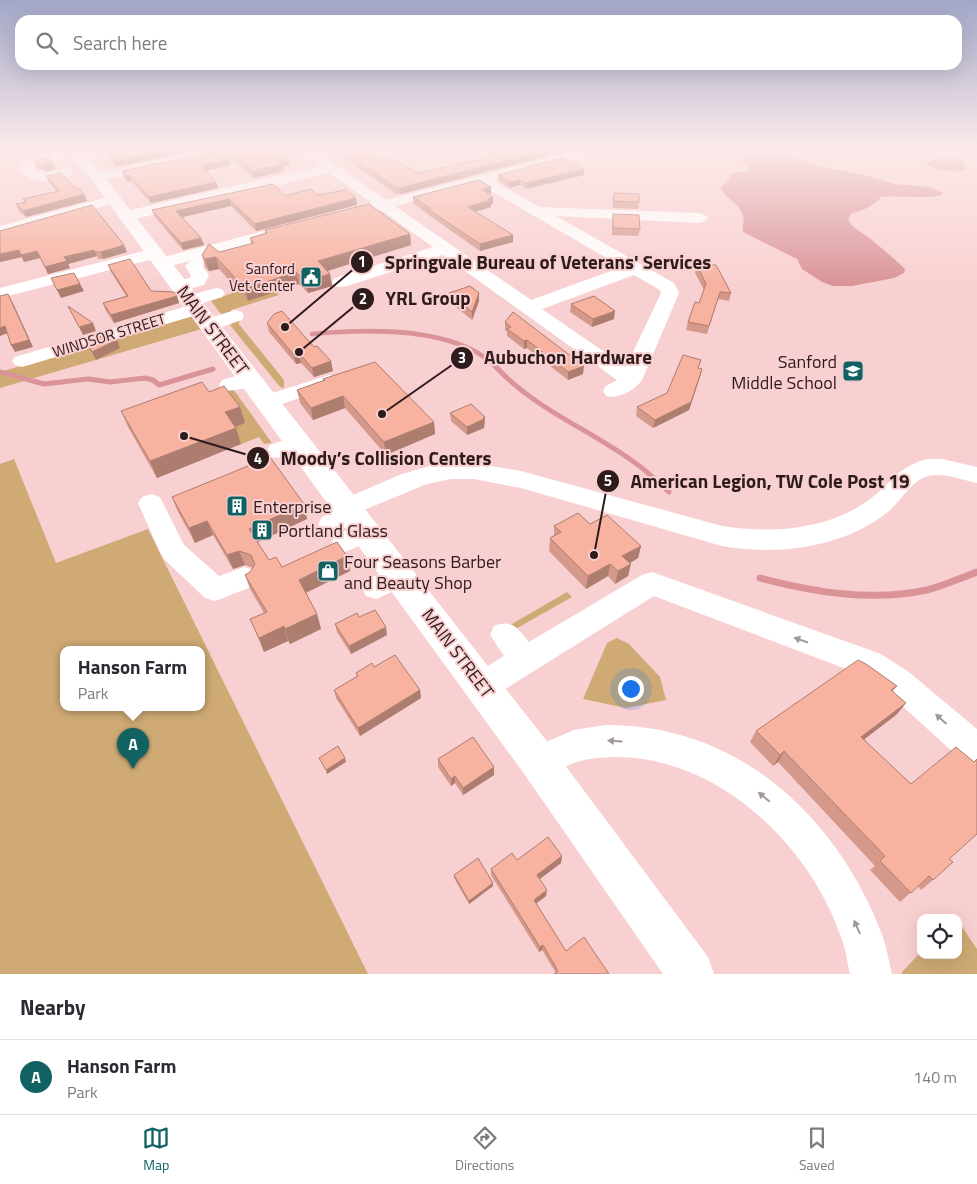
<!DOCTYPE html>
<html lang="en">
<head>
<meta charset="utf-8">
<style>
  body { margin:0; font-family:"Titillium Web",sans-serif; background:#f7f7f7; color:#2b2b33 }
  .controls { position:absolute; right:15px; bottom:15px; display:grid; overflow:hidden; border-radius:10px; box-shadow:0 5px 20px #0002 }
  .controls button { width:45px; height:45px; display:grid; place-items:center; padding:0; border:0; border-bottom:1px solid #e1e1e2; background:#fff; color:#2b2b33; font:25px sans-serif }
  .you { position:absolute; left:630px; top:688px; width:18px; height:18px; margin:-12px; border:4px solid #fff; border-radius:50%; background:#1a73e8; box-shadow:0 0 0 8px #1a73e833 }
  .badge { display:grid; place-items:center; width:32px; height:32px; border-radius:50%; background:#126263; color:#fff; font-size:16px; font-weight:700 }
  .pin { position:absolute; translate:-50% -41px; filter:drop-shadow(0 1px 2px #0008) }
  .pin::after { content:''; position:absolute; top:26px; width:18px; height:15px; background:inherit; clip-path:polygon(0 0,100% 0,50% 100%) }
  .popup { position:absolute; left:60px; top:646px; width:145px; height:65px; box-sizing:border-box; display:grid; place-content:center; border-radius:10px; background:#fff; filter:drop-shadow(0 1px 4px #0005); font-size:16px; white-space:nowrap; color:#7c7c81 }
  .popup b { font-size:19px; color:#2b2b33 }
  .popup::after { content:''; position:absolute; left:50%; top:100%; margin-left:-10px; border:10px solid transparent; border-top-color:#fff }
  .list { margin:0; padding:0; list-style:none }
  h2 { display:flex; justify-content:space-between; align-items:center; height:65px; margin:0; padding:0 20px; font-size:21px }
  h2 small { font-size:16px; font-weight:400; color:#7c7c81 }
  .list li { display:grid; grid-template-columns:32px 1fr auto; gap:15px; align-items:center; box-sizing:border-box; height:75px; padding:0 20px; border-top:1px solid #e1e1e2 }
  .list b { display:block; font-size:19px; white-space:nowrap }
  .list p { margin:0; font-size:16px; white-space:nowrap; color:#7c7c81 }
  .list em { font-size:16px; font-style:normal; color:#7c7c81 }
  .icon { flex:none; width:28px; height:28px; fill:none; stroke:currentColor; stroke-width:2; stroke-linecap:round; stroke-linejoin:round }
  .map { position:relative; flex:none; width:977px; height:974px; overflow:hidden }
  .search { position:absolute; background:#fff; box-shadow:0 5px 20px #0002; left:15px; right:15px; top:15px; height:55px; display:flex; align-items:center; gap:12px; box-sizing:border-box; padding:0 18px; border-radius:15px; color:#7c7c81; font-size:19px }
  .sheet { height:140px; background:#fff }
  nav { display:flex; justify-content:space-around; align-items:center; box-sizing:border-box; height:70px; border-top:1px solid #e1e1e2; background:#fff; font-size:14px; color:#7c7c81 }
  nav a { display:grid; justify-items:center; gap:2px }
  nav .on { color:#126263 }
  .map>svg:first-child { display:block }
  .green { fill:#cfaa75; fill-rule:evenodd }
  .water { fill:#da9498 }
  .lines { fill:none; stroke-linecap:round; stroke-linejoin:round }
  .stream-far3 { stroke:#da9498; stroke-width:3 }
  .stream-far2 { stroke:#da9498; stroke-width:4.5 }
  .stream-far1 { stroke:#da9498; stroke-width:5 }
  .stream { stroke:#da9498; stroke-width:7 }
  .minor { fill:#fff; fill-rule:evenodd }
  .major { fill:#fff; fill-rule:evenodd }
  .wall { fill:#d4998a }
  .shaded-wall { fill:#ad7d70 }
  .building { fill:#f7b2a0; stroke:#ad7d70 }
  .oneway { fill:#a19899 }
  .labels { text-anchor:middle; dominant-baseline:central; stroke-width:4; stroke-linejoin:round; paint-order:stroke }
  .far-poi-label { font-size:15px; fill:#2e1b1c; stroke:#f9d0d1; text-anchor:end }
  .far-street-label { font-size:15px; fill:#2e1b1c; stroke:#f9d0d1 }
  .street-label { font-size:18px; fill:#2e1b1c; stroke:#f9d0d1 }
  .poi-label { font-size:18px; fill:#2e1b1c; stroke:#f9d0d1; text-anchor:start }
  .leader { fill:none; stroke:#2e1b1c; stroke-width:2 }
  .callout-dot { fill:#2e1b1c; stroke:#f9d0d1; stroke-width:2 }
  .mark-label { font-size:15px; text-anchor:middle; font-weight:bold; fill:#fff }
  .callout-label { font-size:19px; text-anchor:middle; font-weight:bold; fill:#2e1b1c; stroke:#f9d0d1; stroke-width:4; stroke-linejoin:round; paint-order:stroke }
</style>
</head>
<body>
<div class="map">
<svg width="977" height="974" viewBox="0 0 977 974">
  <rect width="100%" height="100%" fill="#f9d0d1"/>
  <g class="green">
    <path d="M268,284L279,295L231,310L232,312L221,314L211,301L243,289Z"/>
    <path d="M196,315L205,328L0,388V372Z"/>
    <path d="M238,319L240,322L238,323L284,380V388L280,387L230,325Z"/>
    <path d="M233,389L272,443L264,444L259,437L241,444L230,429L225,392Z"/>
    <path d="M14,459L56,563L148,529L368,974H0V464ZM64,650H202V708H64Z"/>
    <path d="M567,592L572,597L512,631L510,625Z"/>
    <path d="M617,638L629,644L660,677L666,700L626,708L583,699L607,643Z"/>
    <path d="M958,921L977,949V974H902V972L921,952V955H958Z"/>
  </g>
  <g class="water">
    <path d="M755,154L796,158L810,164L868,176L894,184L929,187L943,193C937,201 895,194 881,197C873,207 863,210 851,214L848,219C853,229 860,231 868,237C880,247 894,258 905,269L904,273L894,278L852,286H833L822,282L802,269L797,259L743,232C742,227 745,221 743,216C740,203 725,199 721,188L730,177L731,173L748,171L749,167L740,157Z"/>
    <path d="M949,158L961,160L965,164V170C955,173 933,171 926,163L933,159Z"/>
  </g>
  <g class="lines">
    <path class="stream-far3" d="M785,151L791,158"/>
    <path class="stream-far2" d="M312,334C365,329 457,326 497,368"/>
    <g class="stream-far1">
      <path d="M496,367C534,408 586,428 631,460C645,469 657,481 669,492"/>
      <path d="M0,372L44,384L88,379L110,382L145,378L153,380L159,385L213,369"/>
    </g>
    <path class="stream" d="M760,578C814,592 871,602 927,590C944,586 960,578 977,572"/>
    <g class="minor">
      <path d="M216,148H241L235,152L97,181L90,177L97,173Z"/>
      <path d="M297,148H312L386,200L584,148H605L604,151L493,180L539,207L700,213L705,215L708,218L705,221L700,223L556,216L674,283L679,293L642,380C634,391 619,399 606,396L603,391L606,386L617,380L443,255L347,286L341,287L335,286L332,282L335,278L433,247L381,210L341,221L336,219L333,216L336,213L372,203L329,173L126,221L121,219L118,216L121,213L126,211L320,166ZM479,184L622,267L531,300L395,206ZM634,275L660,290L661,293L626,367L542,309Z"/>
      <path d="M91,150L96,151L98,154L96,157L79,161L72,157L74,154Z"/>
      <path d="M55,151L62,155L60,158L35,167L34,170L46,173L67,168L74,172L72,175C55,179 33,188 20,171L24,162Z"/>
      <path d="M114,195L119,196L121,199L119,202L0,236V226Z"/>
      <path d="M283,226L289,228L291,231L289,234L210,255L211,257L203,267L209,275L204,285L180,291L174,290L171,286L174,282L190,278L191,275L185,266L190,261L162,268L156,267L154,263L156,259Z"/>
      <path d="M155,248L161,249L163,253L161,257L0,298V288Z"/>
      <path d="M216,288L222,289L225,293L222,297L199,304L205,309L203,313L29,365L22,367L15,365L12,361L15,357L187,306L181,301L184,297Z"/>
      <path d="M235,310L242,312L244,316L242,320L208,331L201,329L198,325L201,321Z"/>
      <path d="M250,372L257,374L261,378C254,388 234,392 222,390L219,385L222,380Z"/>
      <path d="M329,375L336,377L340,381L336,385L268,409L260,407L257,402L260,397Z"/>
      <path d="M298,435L306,438L310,443C303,454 282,460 270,457L266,451L270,445Z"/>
      <path d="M928,459H942L977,467V483C963,480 943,472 928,476C912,480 901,501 889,511C844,548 777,556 722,546L521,488L474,479H451L427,484L364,510L365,513L361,520L331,534L322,531L318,524L322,517L337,510L335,507L339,501L402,474L437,464L474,463L521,471L722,526C772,534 827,530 869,500C892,483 896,467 928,459Z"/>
      <path d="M151,494L160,497L184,545L219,576L244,567L254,570L258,578L254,586L215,601L205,598L164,559L160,552L138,503L142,497Z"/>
      <path d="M366,522L375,525L379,532L375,539L345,552L335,549L332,542L335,535Z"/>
      <path d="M400,565L410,568L414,576L410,584L376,599L366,596L362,588L366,580Z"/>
      <path d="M652,572L881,654L910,673L977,729V768L965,763L888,693L859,674L654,596L494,696L483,700L472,696L467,686L472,676L504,656L490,635L494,626C513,619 517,628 529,642L642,575Z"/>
      <path d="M605,725C739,724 838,817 883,937C887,949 889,962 892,974H850C847,962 846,949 841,937C806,835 699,739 584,760C569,763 554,773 539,779L527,774L522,762L527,750L574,730Z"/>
    </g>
    <path class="major" d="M62,148H77L102,174L553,749L708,957L714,974H663L525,775L92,180Z"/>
  </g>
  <g class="wall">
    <path d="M135,148H207L116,167L108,157L106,151L126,150Z"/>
    <path d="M498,148H551L545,150L546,156L401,194H396L343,157L342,151L376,158L417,173L484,159V158L490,156V153L502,150Z"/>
    <path d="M227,150L290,165L283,167L284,171L254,178L229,157Z"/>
    <path d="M229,160L231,165L206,171L216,182L218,188L151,203L131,181L128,182L124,177L122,171Z"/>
    <path d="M34,162H52L55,169L46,171L37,168Z"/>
    <path d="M498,175H584L526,189L520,185L510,188L498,181Z"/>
    <path d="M46,176L75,188L87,201L26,217L19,211L16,204L25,202L23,199L57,192L49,182Z"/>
    <path d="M273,184L285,196L318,195L357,205L256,231L231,206L182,217L201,238L204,245L183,250L154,216L152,210Z"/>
    <path d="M491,187V193L489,194L493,197V204H491V207L475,212L513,235V242L480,251L430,216L429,215L413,203V197Z"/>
    <path d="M614,193L639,202L638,209L613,208Z"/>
    <path d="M613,214L640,229L638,236L612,235Z"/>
    <path d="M265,230L410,234L411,245L328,271L330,274L332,286L308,293L299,284L248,301L219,269L209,271L205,267L202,255L219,252L251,244L250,238L265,233Z"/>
    <path d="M0,231L127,252L103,259H98L97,256L68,264L70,268L48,274L40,258L24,262L22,257L0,262Z"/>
    <path d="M108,265L151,291L177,296L179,303L114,323L106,311L103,303L126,296L111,272Z"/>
    <path d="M697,265L731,293L729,301L718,299L707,334L686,330L688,322L699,303L704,290L695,273Z"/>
    <path d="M449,293H479V301L472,320L449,301Z"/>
    <path d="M571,304L614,319L592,327L570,312Z"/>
    <path d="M505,322L583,374L568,380L527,348L524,349L507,336V332L505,330Z"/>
    <path d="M267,323L333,371L314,377L301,363L296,364L269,332Z"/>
    <path d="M699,368L702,369L700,377L689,410L653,428L636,416L637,407L667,393Z"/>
    <path d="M323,379L434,422L435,434L386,455L345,408L313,420L300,403L297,390L324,381Z"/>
    <path d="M209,392L245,423L235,427L241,444L157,478L128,427L121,411Z"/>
    <path d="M450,413L485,417L484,428L467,435L451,421Z"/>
    <path d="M172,497L307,519L257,542L269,560L282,567L347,556L350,571L306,593L317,614L321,629L290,644L288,641L264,652L256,633L250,619L264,613L250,589L245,575L250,572L253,568L245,565L233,569L213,535L195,543L178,512Z"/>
    <path d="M590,524L641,546L638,558L630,563L628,576L615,584L608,576L586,589L549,551L550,538L554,536V526Z"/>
    <path d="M359,617L387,635L351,654L337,632L335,624Z"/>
    <path d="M374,667L420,690L421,698L360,736L336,698L334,690L357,677L356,673Z"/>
    <path d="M897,686L892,692L906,703L896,715L864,739L949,859L933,880L921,890L918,886L900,902L870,870L875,866L778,762L773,766L750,742L756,731Z"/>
    <path d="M438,759L494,775L463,795L455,783L451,786L438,767Z"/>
    <path d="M562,856L561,863L539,879L546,896L536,903L566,951L609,974L556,973L542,950L539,952L491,875V869L517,860Z"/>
    <path d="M454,875L493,886L469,904L454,878Z"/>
  </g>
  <g class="shaded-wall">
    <path d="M16,148H30L17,151Z"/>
    <path d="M177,148H207L116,167L114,161Z"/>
    <path d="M546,150V156L401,194L400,188Z"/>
    <path d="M289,159L290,165L283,167L284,171L254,178L253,171L278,161Z"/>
    <path d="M229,160L231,165L202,172L201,165Z"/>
    <path d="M52,162L55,169L46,171L43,165Z"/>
    <path d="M584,169V175L526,189L527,183Z"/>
    <path d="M129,175L131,181L128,182L125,176Z"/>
    <path d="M520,180V185L510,188V182Z"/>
    <path d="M216,182L218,188L151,203L149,197Z"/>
    <path d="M491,187V193L482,196V189Z"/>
    <path d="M84,194L87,201L26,217L23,211Z"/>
    <path d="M493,197V204H491V207L468,214V207Z"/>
    <path d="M356,198L357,205L256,231L255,224Z"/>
    <path d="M229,199L231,206L178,218L176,211Z"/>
    <path d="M410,234L411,245L320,273L318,261Z"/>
    <path d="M513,235V242L480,251V244Z"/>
    <path d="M201,238L204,245L183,250L181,243Z"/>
    <path d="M124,245L127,252L103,259L101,252Z"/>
    <path d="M19,250L22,257L0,262V254Z"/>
    <path d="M94,250L97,256L68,264L70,268L48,274L45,267L64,257Z"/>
    <path d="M37,251L40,258L24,262L21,255Z"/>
    <path d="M216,257L219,269L209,271L205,259Z"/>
    <path d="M296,272L299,284L248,301L245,289Z"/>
    <path d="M330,274L332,286L308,293L305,281Z"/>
    <path d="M80,284L84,291L61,298L57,290Z"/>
    <path d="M479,293V301L472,320V312Z"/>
    <path d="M177,296L179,303L114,323L111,315Z"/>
    <path d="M12,301L33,347L15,352L11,345Z"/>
    <path d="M615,311L614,319L592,327L593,319Z"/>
    <path d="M93,323L96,331L83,335L79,327Z"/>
    <path d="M5,326L8,333L0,336V328Z"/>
    <path d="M117,340L120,348L96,360L92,352Z"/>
    <path d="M527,340V348L524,349V341Z"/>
    <path d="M299,353L301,363L296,364L294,355Z"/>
    <path d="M331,361L333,371L314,377L312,368Z"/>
    <path d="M584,366L583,374L568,380V372Z"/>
    <path d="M702,369L700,377L689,410L653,428L655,420Z"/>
    <path d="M343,396L345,408L313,420L311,408Z"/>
    <path d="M240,407L245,423L230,429L225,412Z"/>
    <path d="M485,417L484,428L467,435V427Z"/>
    <path d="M434,422L435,434L386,455L384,442Z"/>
    <path d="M236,428L241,444L157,478L150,461Z"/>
    <path d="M304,504L307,519L254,544L249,529Z"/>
    <path d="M207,521L213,535L195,543L189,528Z"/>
    <path d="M641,546L638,558L620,569L622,556Z"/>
    <path d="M239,551L245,565L233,569L227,555Z"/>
    <path d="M347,556L350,571L303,594L299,580Z"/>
    <path d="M610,564L608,576L586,589L588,576Z"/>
    <path d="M631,564L628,576L615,584L618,571Z"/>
    <path d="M317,614L321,629L290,644L285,629Z"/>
    <path d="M284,626L288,641L264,652L259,638Z"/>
    <path d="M386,627L387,635L351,654L349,646Z"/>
    <path d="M420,690L421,698L360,736L358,728Z"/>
    <path d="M906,703L896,715L853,748L861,737Z"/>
    <path d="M784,751L778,762L773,766L780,755Z"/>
    <path d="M345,758L346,762L327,774L326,770Z"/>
    <path d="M494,767V775L463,795V788Z"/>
    <path d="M455,776V783L451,786V779Z"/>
    <path d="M562,856L561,863L536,882L537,875Z"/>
    <path d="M493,883V886L469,904V901Z"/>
    <path d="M547,890L546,896L533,906L534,900Z"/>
    <path d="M543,945L542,950L539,952L540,947Z"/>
  </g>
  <g class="building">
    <path d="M123,148L126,150L135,148H177L114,161L106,151Z"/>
    <path d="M237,148H274L289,159L278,161L282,164L253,171L227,150Z"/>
    <path d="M344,148H360L376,158L389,157L417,173L485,159L484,158L493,155L490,153L510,148H542L546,150L400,188L395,187L342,151Z"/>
    <path d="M219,151L229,160L201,165L216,182L149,197L129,175L125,176L122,171Z"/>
    <path d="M48,157L52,162L43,165L34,162Z"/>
    <path d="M562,158L584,169L527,183L520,180L510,182L498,175Z"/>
    <path d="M61,173L75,188L80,189L84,194L23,211L16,204L27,202L23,199L59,191L46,176Z"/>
    <path d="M479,180L491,187L482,189L493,197L488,199L491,200L468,207L513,235L480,244L429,210L431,209L413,197Z"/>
    <path d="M273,184L285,196L311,189L318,195L346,190L356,198L255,224L229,199L176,211L201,238L181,243L152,210Z"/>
    <path d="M614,193L639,194V202L613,201Z"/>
    <path d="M369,204L410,234L318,261L330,274L305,281L296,272L245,289L216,257L205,259L202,255L209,244L219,252L254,243L250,238L267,233L265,230Z"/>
    <path d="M92,205L124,245L101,252H96L94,250L64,257L67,261L45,267L37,251L21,255L19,250L0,254V231Z"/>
    <path d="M613,214L639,215L640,229L613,228Z"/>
    <path d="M130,259L151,291L174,292L177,296L111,315L103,303L128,296L108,265Z"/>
    <path d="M697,265H716L731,293L720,292L709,326L688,322L695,302L699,303L706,284Z"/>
    <path d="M74,273L80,284L57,290L51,278Z"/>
    <path d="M470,286L479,293L472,312L449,293Z"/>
    <path d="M8,294L29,340L11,345L5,326L0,328V296Z"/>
    <path d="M594,296L615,311L593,319L571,304Z"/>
    <path d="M68,306L93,323L79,327Z"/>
    <path d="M282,311L314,347L317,346L331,361L312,368L299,353L294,355L267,323L274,314Z"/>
    <path d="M513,312L584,366L568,372L527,340L524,341L507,329L511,327L505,322Z"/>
    <path d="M108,334L117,340L92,352L87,341Z"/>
    <path d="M683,355L701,360L698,368L702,369L691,402L655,420L637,407L667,393Z"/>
    <path d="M375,362L434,422L384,442L343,396L311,408L297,390L325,380L323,379Z"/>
    <path d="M202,382L209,392L224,386L240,407L225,412L236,428L150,461L121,411Z"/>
    <path d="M471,404L485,417L483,418L484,419L467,427L450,413Z"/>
    <path d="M270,457L304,504L249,529L269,560L276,557L282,567L337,542L347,556L299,580L317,614L285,629L284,626L259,638L250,619L267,612L245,575L250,572L255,564L251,555L239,551L227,555L207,521L189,528L172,497Z"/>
    <path d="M578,513L590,524L607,515L641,546L622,556L631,564L618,571L610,564L588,576L550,538L561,532L554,526Z"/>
    <path d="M375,610L386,627L349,646L335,624L357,613L359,617Z"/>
    <path d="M395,655L420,690L358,728L334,690L358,676L356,673L372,663L374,667Z"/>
    <path d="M858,660L866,664L897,686L891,690L906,703L861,737L911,784L956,747L974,762L977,759V834L949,859L953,862L933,880L929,876L911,893L880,861L885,856L784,751L780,755L756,731Z"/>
    <path d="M473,737L494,767L463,788L455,776L451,779L438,759Z"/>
    <path d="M338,746L345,758L326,770L319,758Z"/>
    <path d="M548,837L562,856L537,875L547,890L534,900L566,951L584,937L609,974H554L558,971L543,945L540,947L491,869L512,853L517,860Z"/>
    <path d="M478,858L493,883L469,901L454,875Z"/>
  </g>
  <defs><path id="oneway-solid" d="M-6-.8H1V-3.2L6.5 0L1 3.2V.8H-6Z" transform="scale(1.25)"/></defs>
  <g class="oneway">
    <use href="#oneway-solid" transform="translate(801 640) rotate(-161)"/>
    <use href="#oneway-solid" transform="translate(941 719) rotate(-138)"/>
    <use href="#oneway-solid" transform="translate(615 741) rotate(-177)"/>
    <use href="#oneway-solid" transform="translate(764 797) rotate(-140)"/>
    <use href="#oneway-solid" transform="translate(857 927) rotate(-114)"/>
  </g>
  <linearGradient id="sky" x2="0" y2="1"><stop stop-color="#a2a7c8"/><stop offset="0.52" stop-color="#fceaea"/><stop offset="1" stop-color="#fceaea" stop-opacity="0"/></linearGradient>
  <rect width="977" height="284" fill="url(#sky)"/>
  <defs>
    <g id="civic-square" transform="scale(1.125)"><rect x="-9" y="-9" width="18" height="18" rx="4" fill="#126263" stroke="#f9d0d1"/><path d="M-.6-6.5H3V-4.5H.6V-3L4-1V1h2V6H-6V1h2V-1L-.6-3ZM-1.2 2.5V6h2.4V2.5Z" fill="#fff"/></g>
    <g id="school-square" transform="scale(1.125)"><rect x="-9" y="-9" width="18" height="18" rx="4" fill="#126263" stroke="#f9d0d1"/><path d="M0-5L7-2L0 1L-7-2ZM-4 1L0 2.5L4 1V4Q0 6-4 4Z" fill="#fff"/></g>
    <g id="building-square" transform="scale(1.125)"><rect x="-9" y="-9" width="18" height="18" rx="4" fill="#126263" stroke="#f9d0d1"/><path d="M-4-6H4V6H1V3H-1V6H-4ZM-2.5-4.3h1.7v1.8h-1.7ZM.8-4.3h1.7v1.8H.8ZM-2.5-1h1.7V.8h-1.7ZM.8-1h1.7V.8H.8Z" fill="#fff"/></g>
    <g id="shop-square" transform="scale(1.125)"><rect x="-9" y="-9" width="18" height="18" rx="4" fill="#126263" stroke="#f9d0d1"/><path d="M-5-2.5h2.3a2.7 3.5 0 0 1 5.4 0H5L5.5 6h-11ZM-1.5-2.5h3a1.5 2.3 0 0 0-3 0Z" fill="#fff"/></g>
  </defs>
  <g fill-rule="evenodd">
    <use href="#civic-square" x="311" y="277"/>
    <use href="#school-square" x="853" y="371"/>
    <use href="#building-square" x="237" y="506"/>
    <use href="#building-square" x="262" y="530"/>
    <use href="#shop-square" x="328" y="571"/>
  </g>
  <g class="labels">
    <g class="far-poi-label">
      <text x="295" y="268">Sanford<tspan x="295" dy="17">Vet Center</tspan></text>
    </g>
    <g class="far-street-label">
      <text transform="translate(109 335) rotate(-17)">WINDSOR STREET</text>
    </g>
    <g class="street-label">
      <text transform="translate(213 330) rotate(53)">MAIN STREET</text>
      <text transform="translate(458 653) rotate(53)">MAIN STREET</text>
    </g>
    <g class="poi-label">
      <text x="837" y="361" text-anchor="end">Sanford<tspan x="837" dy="21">Middle School</tspan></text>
      <text x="253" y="506">Enterprise</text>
      <text x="278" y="530">Portland Glass</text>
      <text x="344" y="561">Four Seasons Barber<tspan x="344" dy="21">and Beauty Shop</tspan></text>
    </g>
  </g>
  <path class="leader" d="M285 327L362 262M299 352L363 299M382 414L462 358M184 436L258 458M594 555L608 481"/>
  <g class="callout-dot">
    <circle cx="285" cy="327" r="5"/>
    <circle cx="299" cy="352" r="5"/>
    <circle cx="382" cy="414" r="5"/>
    <circle cx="184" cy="436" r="5"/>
    <circle cx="594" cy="555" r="5"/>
    <circle cx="362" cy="262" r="12"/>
    <circle cx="363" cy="299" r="12"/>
    <circle cx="462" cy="358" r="12"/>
    <circle cx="258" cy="458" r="12"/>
    <circle cx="608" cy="481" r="12"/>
  </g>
  <g class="mark-label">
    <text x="362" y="267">1</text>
    <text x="363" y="304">2</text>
    <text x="462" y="363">3</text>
    <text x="258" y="464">4</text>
    <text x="608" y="486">5</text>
  </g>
  <g class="callout-label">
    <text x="548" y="269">Springvale Bureau of Veterans' Services</text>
    <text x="428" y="305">YRL Group</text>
    <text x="568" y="364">Aubuchon Hardware</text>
    <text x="386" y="465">Moody’s Collision Centers</text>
    <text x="770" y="488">American Legion, TW Cole Post 19</text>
  </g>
</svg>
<div class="controls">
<button><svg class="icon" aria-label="locate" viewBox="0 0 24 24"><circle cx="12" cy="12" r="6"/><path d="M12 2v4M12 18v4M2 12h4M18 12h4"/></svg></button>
</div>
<div class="you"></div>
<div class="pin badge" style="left:133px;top:769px">A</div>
<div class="popup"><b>Hanson Farm</b>Park</div>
<div class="search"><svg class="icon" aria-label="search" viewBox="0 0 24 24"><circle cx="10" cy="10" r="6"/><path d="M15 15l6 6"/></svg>Search here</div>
</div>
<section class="sheet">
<h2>Nearby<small></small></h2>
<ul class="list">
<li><span class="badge">A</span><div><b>Hanson Farm</b><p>Park</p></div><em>140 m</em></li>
</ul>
</section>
<nav>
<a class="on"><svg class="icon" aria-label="map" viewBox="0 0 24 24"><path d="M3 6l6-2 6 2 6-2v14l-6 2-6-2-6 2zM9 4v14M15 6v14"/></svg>Map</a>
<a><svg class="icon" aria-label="directions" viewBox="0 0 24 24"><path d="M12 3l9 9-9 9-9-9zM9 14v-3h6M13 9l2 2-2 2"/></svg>Directions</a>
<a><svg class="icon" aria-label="saved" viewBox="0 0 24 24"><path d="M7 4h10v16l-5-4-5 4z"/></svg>Saved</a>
</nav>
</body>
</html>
